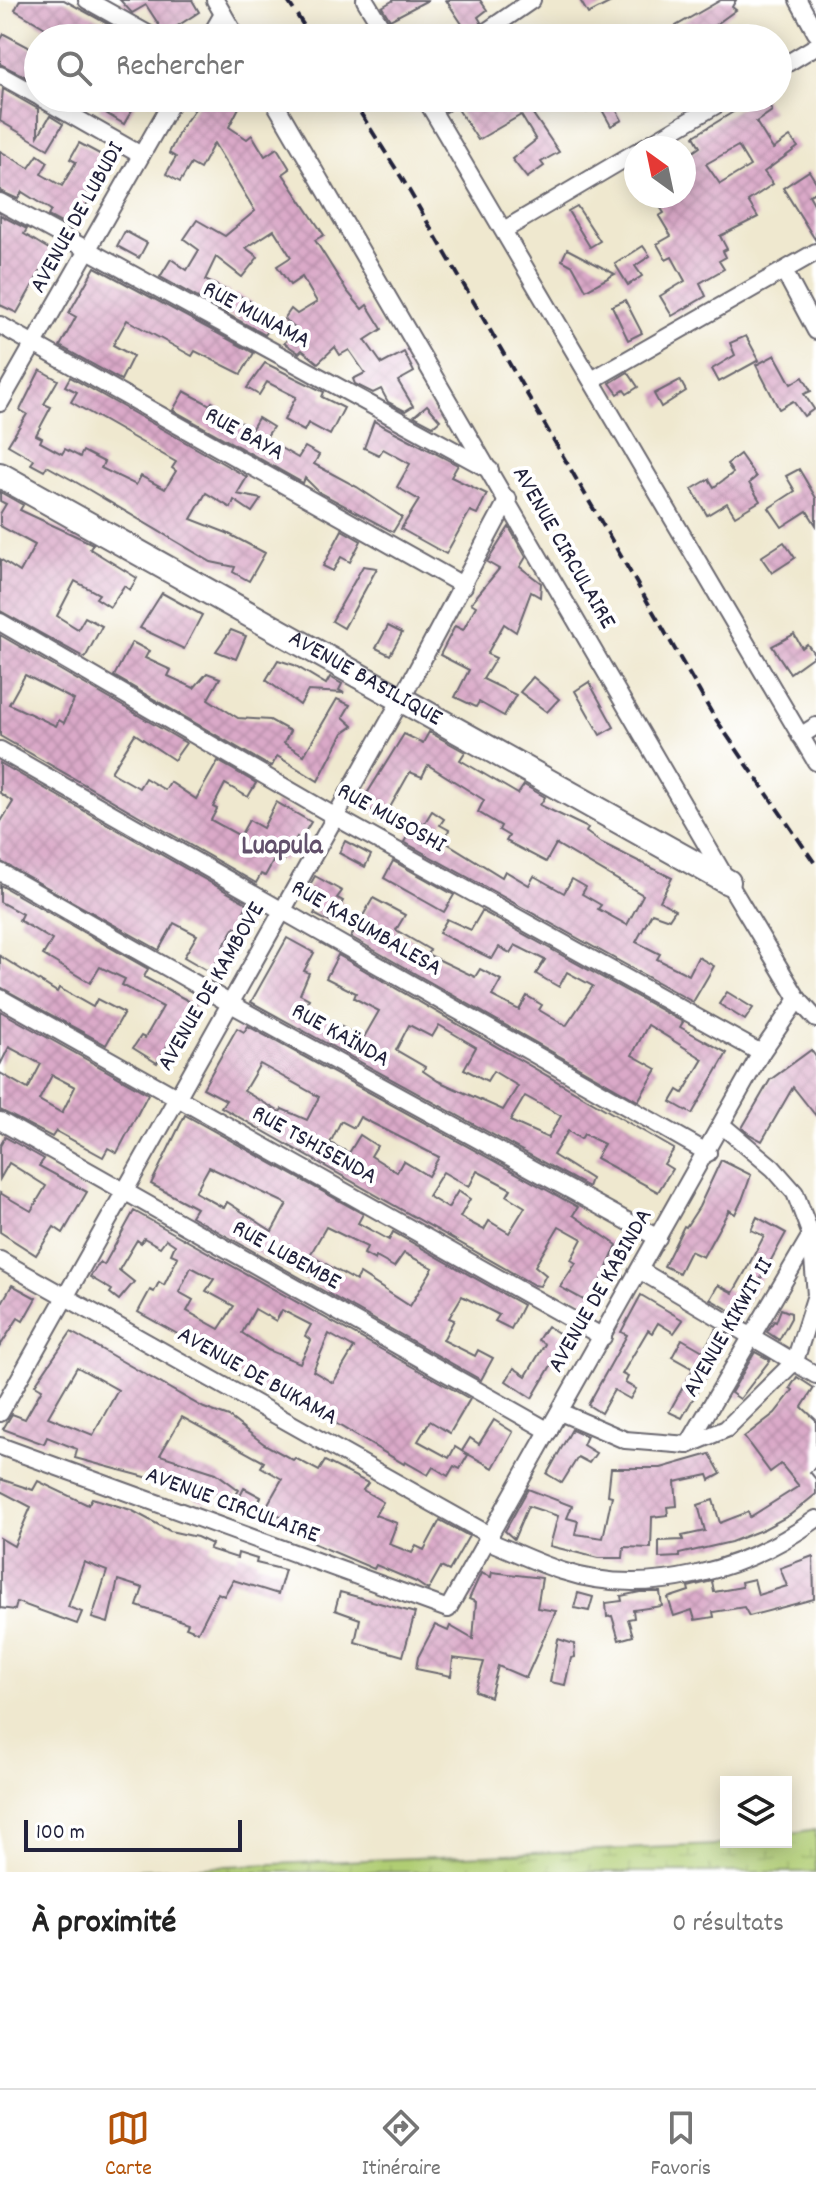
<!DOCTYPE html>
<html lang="fr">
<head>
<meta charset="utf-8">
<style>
  body { margin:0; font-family:Dekko,sans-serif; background:#f6f6f6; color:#222 }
  .controls { position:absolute; right:24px; bottom:24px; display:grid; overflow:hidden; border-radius:0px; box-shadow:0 4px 20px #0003 }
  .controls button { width:72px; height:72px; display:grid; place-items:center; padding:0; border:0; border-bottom:2px solid #e0e0e0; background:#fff; color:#222; font:40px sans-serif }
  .compass { position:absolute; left:624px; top:136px; width:72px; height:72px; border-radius:50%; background:#fff; box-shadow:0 4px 20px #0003; rotate:327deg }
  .scale { position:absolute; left:24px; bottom:20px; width:218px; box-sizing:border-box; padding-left:8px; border:4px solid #22223b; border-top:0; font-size:22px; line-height:28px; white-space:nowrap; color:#22223b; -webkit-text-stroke:6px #fff; paint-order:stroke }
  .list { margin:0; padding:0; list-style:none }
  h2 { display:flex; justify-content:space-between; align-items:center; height:104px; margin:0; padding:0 32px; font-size:34px }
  h2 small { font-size:26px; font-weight:400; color:#767676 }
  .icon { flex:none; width:44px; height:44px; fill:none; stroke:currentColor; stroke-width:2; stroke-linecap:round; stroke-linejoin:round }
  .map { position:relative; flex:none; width:816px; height:1872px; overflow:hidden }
  .search { position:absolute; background:#fff; box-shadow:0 4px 20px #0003; left:24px; right:24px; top:24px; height:88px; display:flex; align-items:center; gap:20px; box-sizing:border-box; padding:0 28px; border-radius:44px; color:#767676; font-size:30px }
  .sheet { height:216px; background:#fff }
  nav { display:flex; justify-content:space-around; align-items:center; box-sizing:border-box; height:112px; border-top:2px solid #e0e0e0; background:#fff; font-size:22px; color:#767676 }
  nav a { display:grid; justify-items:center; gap:4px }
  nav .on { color:#b45309 }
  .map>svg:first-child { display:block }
  .wetland { fill:url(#wetland-marsh); stroke:#697857; stroke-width:2 }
  .building { fill:url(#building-cross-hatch); fill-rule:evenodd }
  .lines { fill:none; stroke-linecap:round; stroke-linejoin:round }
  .street-casing { stroke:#6a676f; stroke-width:20 }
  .secondary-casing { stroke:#6a676f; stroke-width:28 }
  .street { stroke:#fff; stroke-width:16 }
  .secondary { stroke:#fff; stroke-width:24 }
  .rail { stroke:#22223b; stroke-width:4; stroke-dasharray:12 6; stroke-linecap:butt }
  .labels { text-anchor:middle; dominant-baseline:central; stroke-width:8; stroke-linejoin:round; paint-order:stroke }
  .street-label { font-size:24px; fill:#22223b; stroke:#fff }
  .quarter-label { font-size:28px; font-weight:bold; fill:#62516c; stroke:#fff }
</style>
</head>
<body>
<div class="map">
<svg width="816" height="1872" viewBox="0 0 816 1872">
  <defs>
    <pattern id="wetland-marsh" width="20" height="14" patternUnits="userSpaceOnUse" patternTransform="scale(2)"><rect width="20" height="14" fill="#b0cd73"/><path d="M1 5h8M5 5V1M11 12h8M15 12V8" fill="none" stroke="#97b064"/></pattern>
    <pattern id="building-cross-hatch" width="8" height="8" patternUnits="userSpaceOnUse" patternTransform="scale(2)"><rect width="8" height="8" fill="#daa9c8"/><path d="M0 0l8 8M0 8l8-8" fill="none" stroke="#bb91ad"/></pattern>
  </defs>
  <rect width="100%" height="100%" fill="#fff"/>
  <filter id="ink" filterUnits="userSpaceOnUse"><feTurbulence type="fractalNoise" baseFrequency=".0125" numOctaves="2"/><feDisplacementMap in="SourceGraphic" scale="16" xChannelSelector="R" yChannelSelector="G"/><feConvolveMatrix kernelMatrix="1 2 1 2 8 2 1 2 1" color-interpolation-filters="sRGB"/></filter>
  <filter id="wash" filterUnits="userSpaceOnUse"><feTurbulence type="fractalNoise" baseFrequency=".006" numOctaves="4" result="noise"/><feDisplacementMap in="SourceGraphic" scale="32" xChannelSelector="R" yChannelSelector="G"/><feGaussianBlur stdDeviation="1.8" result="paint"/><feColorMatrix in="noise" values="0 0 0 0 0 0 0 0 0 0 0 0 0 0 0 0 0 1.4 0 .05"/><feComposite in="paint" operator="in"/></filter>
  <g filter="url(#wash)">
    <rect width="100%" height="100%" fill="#efe8cf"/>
    <path class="wetland" d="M816,1829V1872H88L786,1842V1834Z"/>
    <g id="blocks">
      <g class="building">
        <path d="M20,0H64L115,28L110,38H42L47,29L15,10Z"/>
        <path d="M120,0H192L199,12L165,34L146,5L132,13Z"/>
        <path d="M394,0H428L390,20L382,7Z"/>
        <path d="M446,0H480L487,10L478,17L481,22L466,38H442L462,24Z"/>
        <path d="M580,0H615L588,14Z"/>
        <path d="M721,0H736L732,7L736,10L707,31L704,26L684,38H655Z"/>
        <path d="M4,34L38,52V83L0,64V41Z"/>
        <path d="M3,89L38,109V136L50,116L63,124L48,149L0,121Z"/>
        <path d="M106,98H139L124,124L99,109Z"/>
        <path d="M203,98H244L229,127L247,139L252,135L265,156L277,148L290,169L283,174L324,235L315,240L347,291L362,309L367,305L382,329L365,340L382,364L404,352L414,372L398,381L413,406L405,411L388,402L381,389L373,393L355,384L353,379L365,373L349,350L340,355L335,347L318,363L302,350L299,353L284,343L297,330L284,319L291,309L297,314L317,302L302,277L290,285L277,266L291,257L274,230L246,248L258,257L242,277L216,257L205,280L230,292L220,305L236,294L252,302L247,312L271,326L265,335L160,277L171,259L187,270L199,250L184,239L197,220L225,236L255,211L214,143L200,169L191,164L180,182L166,174L176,157L169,153L181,128Z"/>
        <path d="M438,98H522L559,152L541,162L544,166L527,178L512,159L536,140L521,115L478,140L456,106L446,112Z"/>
        <path d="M579,98H610L587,112Z"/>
        <path d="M756,98H764L772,111L756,122L773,149L790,137L798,147L764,172L773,184L748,201L758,217L720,236L727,249L723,251L726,257L719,261L724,269L700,283L706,296L672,316L660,296L685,281L672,257L666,260L657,244L671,236L659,216L664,213L653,196H684V158L700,147L694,136ZM738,146L750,166L720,184L706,164Z"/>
        <path d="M612,102L622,120L611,126L601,108Z"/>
        <path d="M79,143L107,158L83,199L88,202L72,229L48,216L51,210L22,192L18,199L0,191V151L29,168L38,155L48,162L41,174L62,186L76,162L70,159Z"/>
        <path d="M809,171L816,182V192L809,195L816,207V241L783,188Z"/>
        <path d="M577,206L600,241L590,247L568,211Z"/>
        <path d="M0,215L27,229L24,234L52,251L17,313L0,305Z"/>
        <path d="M125,231L147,243L139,258L117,246Z"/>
        <path d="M643,246L650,256L635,266L642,276L628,285L615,264Z"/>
        <path d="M567,249L615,274L586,290L573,266L562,260Z"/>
        <path d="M95,267L254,353L241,374L195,351L192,356L127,320L113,345L133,356L121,380L60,346L76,317L69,313Z"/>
        <path d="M625,300L642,333L628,340L612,306Z"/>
        <path d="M746,336L759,360L719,382L712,369L735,355L730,343Z"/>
        <path d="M775,355L791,384L803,377L811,391L804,394L814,409L804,416L793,401L779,409L756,365Z"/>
        <path d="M265,363L324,392L322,397L344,408L330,435L308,423L304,431L284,420L296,397L267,382L259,395L247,388Z"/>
        <path d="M40,370L58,380L44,404L51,407L36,435L42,438L40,442L62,454L65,449L80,457L83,451L104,462L101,468L136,485L141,476L165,489L176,471L172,468L176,462L71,402L77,392L65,386L70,377L247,477L237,494L261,499L252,512L234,500L231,508L206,493L191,519L227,533L265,553L249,581L233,572L235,567L211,562L74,481L47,466L44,471L31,464L34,460L8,445L27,414L20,410Z"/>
        <path d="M628,372L638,387L627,394L624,390L618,394L610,383Z"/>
        <path d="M680,380L686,391L661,407L654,394Z"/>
        <path d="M184,391L210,405L212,402L251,430L258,418L273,427L265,439L298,458L305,447L319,455L314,464L357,487L402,517L393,532L319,492L305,478L303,483L173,410Z"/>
        <path d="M427,405L440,420L433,426L414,416Z"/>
        <path d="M374,421L458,465L451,477L487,494L477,514L470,511L446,554L401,529L419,500L397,487L410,464L383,449L379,455L364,448Z"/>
        <path d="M740,454L756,477L749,483L760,501L735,516L727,503L707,515L692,489L709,479L714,487L733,473L727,464Z"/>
        <path d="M799,469L816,498V525L807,511L782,527L769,508L795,491L786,476Z"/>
        <path d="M0,492L23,505L20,510L93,544L90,549L137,578L130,590L124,586L110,607L96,598L99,594L75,581L57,616L78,629L85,617L102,626L85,658L0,611V559L20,572L35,545L0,526V514L6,504L0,501Z"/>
        <path d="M509,527L526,557L520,567L541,583L540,597L531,592L516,632L504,624L487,654L496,658L483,679L516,695L504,716L479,702L476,707L455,697L469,670L440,655L455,626L463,630L476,606L471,603L499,569L487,562Z"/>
        <path d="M342,530L361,541L350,562L341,557L333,571L323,566Z"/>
        <path d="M784,542L795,558L772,573L761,557Z"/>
        <path d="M363,566L377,568L344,628L332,621Z"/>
        <path d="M162,593L202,615L184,649L140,628Z"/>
        <path d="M388,626L402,633L390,655L376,648Z"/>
        <path d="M231,630L246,636L236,659L216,651Z"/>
        <path d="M794,634L802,648L807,644L815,655L790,673L772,646Z"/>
        <path d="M0,635L186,743L174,760L135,734L111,772L139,788L145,778L165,790L170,782L196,799L218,761L256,783L248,797L225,784L213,807L217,809L211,820L240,836L249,820L263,828L276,802L311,822L300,840L297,837L283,862L275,858L265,876L261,874L256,883L0,736ZM25,675L74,700L64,723L59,720L56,726L9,704Z"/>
        <path d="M132,642L149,651L145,658L171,670L168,676L194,688L207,673L220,678L208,699L238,718L270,720L290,731L284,743L304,755L337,699L350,705L343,717L353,726L343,733L318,781L277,756L272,766L266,764L114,676Z"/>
        <path d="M278,660L294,665L326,684L330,677L342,684L339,690L344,693L308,691L300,705L266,680Z"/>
        <path d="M533,677L559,699L547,712L520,692Z"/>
        <path d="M589,682L614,727L600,735L575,691Z"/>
        <path d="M429,732L465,752L460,760L518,794L524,785L545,797L540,805L588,828L586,832L600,842L672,878L660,901L675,910L669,919L652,913L636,942L660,954L657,959L689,975L698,957L714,966L693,1002L404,842L417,820L424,824L432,811L444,819L440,825L449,830L444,841L502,877L505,871L529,885L534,876L564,893L572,879L586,887L582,894L601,905L598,909L627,925L643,895L556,844L546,862L506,841L509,836L499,830L501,826L478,812L484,800L428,765L422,777L410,772L384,818L360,805L404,734L423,743Z"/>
        <path d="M0,763L248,904L243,913L252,919L244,932L235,927L223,947L229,956L223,966L216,962L210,972L184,957L197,935L174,923L159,950L0,861V823L13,802L0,793Z"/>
        <path d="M345,841L371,855L365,867L339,853Z"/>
        <path d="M393,861L454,895L444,912L384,878Z"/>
        <path d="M315,876L342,891L337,898L343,901L331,923L314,914L318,907L302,899Z"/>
        <path d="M0,885L148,969L144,977L196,1005L184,1025L180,1023L157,1063L133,1048L141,1036L145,1038L163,1007L122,985L125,979L100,967L90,983L43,955L52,940L19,920L22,914L0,902Z"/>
        <path d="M373,898L405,915L396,930L430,950L427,954L475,977L480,969L501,980L492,996L519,1010L527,996L542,1005L539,1010L566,1026L593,986L567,972L559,987L536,974L545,960L515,945L510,953L499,947L492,959L439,933L447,919L471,930L482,911L683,1022L680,1027L727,1053L692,1114L671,1102L678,1090L683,1093L703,1059L648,1025L632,1055L657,1069L638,1101L351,937Z"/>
        <path d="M287,938L314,953L304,971L309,973L300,994L309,999L305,1006L363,1039L379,1011L354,998L356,993L326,978L338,955L674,1149L664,1164L672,1169L658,1192L596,1158L604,1144L584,1134L581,1139L568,1131L553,1155L591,1179L588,1187L251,1002ZM409,1025L432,1037L439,1025L476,1047L464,1069L487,1081L493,1071L518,1086L503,1110L438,1081L423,1071L425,1067L396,1050ZM525,1096L561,1116L548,1138L510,1121Z"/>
        <path d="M0,956L57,992L59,988L93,1007L97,999L124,1013L106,1045L0,987Z"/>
        <path d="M727,992L753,1008L745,1020L719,1004Z"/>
        <path d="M0,1011L148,1094L117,1153L108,1148L103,1157L56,1131L52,1137L0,1110V1073L28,1089L41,1064L9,1047L0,1065ZM52,1075L75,1087L62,1113L39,1100Z"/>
        <path d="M248,1026L578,1207L573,1215L617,1245L591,1304L560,1287L576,1263L571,1260L582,1239L559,1226L535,1266L546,1275L540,1286L534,1285L221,1107L226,1100L203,1088L237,1028L244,1032ZM260,1064L319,1097L307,1120L282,1109L280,1112L244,1091ZM360,1117L439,1157L428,1176L403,1161L397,1172L371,1156L377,1146L360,1135L349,1153L330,1143L341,1121L354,1128ZM477,1171L511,1189L507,1196L525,1207L509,1233L489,1221L484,1230L460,1217L470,1199L458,1191L448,1208L428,1196L443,1172L469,1187Z"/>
        <path d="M811,1050L816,1057V1116L793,1087L762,1141L749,1134L742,1128L770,1080Z"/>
        <path d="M185,1115L363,1214L358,1223L389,1240L393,1232L523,1305L511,1329L495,1321L499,1315L462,1296L449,1318L454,1320L443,1340L475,1356L478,1350L493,1358L481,1380L191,1216L196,1208L151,1184ZM209,1167L287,1204L272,1231L227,1202L224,1208L195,1192ZM326,1227L367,1247L364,1254L375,1260L376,1257L394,1267L404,1253L433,1268L410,1306L360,1274L356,1281L310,1255Z"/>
        <path d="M5,1137L44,1159L39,1166L87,1192L63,1233L54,1227L36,1255L0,1232V1193L31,1211L46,1186L9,1163L0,1179V1146Z"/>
        <path d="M721,1160L751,1175L742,1200L735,1214L729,1210L703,1257L690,1251L679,1273L664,1266L684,1226L686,1227L699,1207Z"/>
        <path d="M134,1211L470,1399L450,1433L430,1421L418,1441L449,1458L455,1447L468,1455L460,1469L454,1466L448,1476L433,1467L428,1475L405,1462L404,1464L291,1397L271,1387L268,1393L226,1367L228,1364L210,1352L138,1312L150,1290L154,1292L159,1282L164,1285L178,1257L171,1254L175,1245L166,1239L160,1247L144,1238L141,1243L137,1240L119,1270L134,1282L119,1300L110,1293L112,1290L90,1277L100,1262L104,1265ZM191,1267L214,1279L206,1291L234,1306L219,1329L187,1311L193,1300L179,1292ZM255,1309L276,1321L282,1310L311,1325L305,1336L311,1340L300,1363L268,1350L242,1333ZM329,1334L354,1348L333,1383L313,1371Z"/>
        <path d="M757,1217L786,1233L740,1316L710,1299L718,1285L733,1293L745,1272L764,1236L751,1230Z"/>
        <path d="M12,1285L36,1298L23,1321L18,1318L0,1346V1306Z"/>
        <path d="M641,1295L683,1320L674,1333L658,1323L652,1333L648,1330L622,1374L628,1377L625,1383L636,1389L630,1399L614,1390L601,1413L588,1405L627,1335L621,1332Z"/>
        <path d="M781,1309L791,1313V1318L779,1340L767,1332L774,1321L776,1322Z"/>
        <path d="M547,1326L567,1338L532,1398L506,1381L514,1368L526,1376L545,1344L538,1340Z"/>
        <path d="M716,1329L729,1336L682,1418L669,1412L693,1369L672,1357L682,1339L703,1351Z"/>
        <path d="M71,1332L204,1408L229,1417L264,1444L293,1460L295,1458L319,1471L325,1461L368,1483L363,1490L383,1502L375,1515L397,1523L389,1544L412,1553L416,1546L424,1550L440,1520L469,1536L449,1571L441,1567L428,1590L416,1582L376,1565L374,1569L308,1541L310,1536L290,1525L292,1521L265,1509L282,1479L261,1467L264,1462L182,1417L160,1455L216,1473L239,1490L231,1503L210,1489L205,1503L164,1482L75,1458L77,1449L47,1437L44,1444L3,1429L12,1414L25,1419L42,1389L35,1385ZM77,1367L118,1390L93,1435L48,1417Z"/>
        <path d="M755,1352L770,1360L740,1399L731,1393Z"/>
        <path d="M797,1377L814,1388L802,1407L816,1420V1467L810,1472L816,1479V1494L790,1515L764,1529L731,1542L679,1554V1557L659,1558V1541L683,1540L682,1536L705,1531L698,1505L713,1500L720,1523L748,1512L750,1517L799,1486L781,1464L770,1472L744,1437L775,1413L793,1390L790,1388Z"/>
        <path d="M494,1420L513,1432L493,1468L462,1451L470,1438L479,1444Z"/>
        <path d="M572,1429L587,1436L583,1445L596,1453L589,1463L578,1457L562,1483L547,1474Z"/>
        <path d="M710,1454L721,1474L710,1480L708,1475L675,1482L677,1506L667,1507L668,1515L652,1517L651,1548L624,1547L623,1558H598L550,1546L558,1516L528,1506L514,1539L505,1531L528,1489L572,1506L567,1518L578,1521L575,1534L603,1538L612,1496L608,1495L611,1468H661Z"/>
        <path d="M0,1479L33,1490L38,1481L88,1505L92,1498L131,1510L170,1531L197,1537L212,1544L209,1549L237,1558L238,1553L257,1559L256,1563L285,1570L278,1594L233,1580L224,1596L218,1593L198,1632L186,1627L188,1623L137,1606L143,1588L118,1580L108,1623L92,1618L107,1571L84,1562L68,1607L82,1612L77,1624L17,1602L15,1610L0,1608V1538L14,1546L31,1507L0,1491Z"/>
        <path d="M244,1488L261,1497L256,1507L239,1498Z"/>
        <path d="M813,1556L814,1599L749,1616L744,1607L713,1612L714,1617L695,1620L692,1610L674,1616L668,1598L689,1591L688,1587L712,1581L714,1592L742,1587L741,1582L754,1579L758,1595L787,1586L780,1568Z"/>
        <path d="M492,1572L542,1578L537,1608L556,1611L526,1678L498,1666L490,1697L475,1691L484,1662L453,1658L451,1676L416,1669L418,1657L435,1625L448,1631L450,1626L473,1639L476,1602L469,1599L481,1573L491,1577Z"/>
        <path d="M340,1592L415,1613L403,1656L355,1642L360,1619L335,1610Z"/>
        <path d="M640,1592H660L662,1606L633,1610L634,1618L628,1619L633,1636L619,1640L612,1616L607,1617L606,1603L622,1601L621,1596Z"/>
        <path d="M578,1593L593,1597L589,1611L574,1608Z"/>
        <path d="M558,1639L574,1644L575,1657L571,1658L565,1685L550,1682Z"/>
      </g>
    </g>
  </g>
  <g filter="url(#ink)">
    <use href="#blocks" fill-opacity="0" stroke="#6a676f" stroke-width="2"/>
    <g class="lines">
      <g class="street-casing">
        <g id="street">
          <path d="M87,0L155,38"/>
          <path d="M215,0L237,38"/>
          <path d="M365,0L388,38"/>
          <path d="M798,0L816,33"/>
          <path d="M209,38L223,14"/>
          <path d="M477,38L532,0"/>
          <path d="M778,69L816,46"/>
          <path d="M0,75L38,96"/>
          <path d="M41,98L141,155"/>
          <path d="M272,98L728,882L798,999L816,1019"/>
          <path d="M425,98L816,762"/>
          <path d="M643,148L728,98"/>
          <path d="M0,202L490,470"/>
          <path d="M504,230L636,152"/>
          <path d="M784,271L816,331"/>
          <path d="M0,325L464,586"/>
          <path d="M592,380L816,252"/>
          <path d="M0,403L174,98"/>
          <path d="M0,622L334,816L761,1053"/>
          <path d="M800,736L816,726"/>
          <path d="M0,750L708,1153"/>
          <path d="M0,872L231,1004L658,1238"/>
          <path d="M0,998L603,1337"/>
          <path d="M0,1121L549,1431"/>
          <path d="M0,1260L491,1536"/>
          <path d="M641,1271L816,1375"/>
          <path d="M560,1412L625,1440L688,1445L726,1429L795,1361L816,1295L811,1235L795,1193L773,1168L723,1126"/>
          <path d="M0,1413L402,698L508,499"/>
          <path d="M688,1445L811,1235"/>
          <path d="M0,1446L448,1609L761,1053L798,999"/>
          <path d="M488,1541C513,1551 537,1563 562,1571C647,1599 747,1570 816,1519"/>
        </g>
      </g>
      <g class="secondary-casing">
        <g id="secondary">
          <path id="s1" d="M0,475L728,882"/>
        </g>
      </g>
      <use href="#street" class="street"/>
      <use href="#secondary" class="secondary"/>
      <g class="rail">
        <path d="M287,0L312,38"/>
        <path d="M351,98L403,180L713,715L816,865"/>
      </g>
    </g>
  </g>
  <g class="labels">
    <g class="street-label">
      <text transform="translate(78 218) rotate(-61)">AVENUE DE LUBUDI</text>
      <text transform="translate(256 316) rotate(28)">RUE MUNAMA</text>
      <text transform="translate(244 435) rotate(29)">RUE BAYA</text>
      <text transform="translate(563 548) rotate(60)">AVENUE CIRCULAIRE</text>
      <text stroke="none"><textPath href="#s1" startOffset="418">AVENUE BASILIQUE</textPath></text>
      <text transform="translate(391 819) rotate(29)">RUE MUSOSHI</text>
      <text transform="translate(366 929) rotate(30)">RUE KASUMBALESA</text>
      <text transform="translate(212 987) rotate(-60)">AVENUE DE KAMBOVE</text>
      <text transform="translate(340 1036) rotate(29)">RUE KAÏNDA</text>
      <text transform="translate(314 1146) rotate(29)">RUE TSHISENDA</text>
      <text transform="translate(286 1256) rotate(29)">RUE LUBEMBE</text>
      <text transform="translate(601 1291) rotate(-60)">AVENUE DE KABINDA</text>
      <text transform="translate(729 1328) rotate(-60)">AVENUE KIKWIT II</text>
      <text transform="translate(257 1377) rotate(29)">AVENUE DE BUKAMA</text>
      <text transform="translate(232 1506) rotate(20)">AVENUE CIRCULAIRE</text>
    </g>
    <g class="quarter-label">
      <text x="282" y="848">Luapula</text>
    </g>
  </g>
</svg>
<div class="controls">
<button><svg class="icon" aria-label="layers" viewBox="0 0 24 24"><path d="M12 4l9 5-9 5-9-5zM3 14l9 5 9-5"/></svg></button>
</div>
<svg class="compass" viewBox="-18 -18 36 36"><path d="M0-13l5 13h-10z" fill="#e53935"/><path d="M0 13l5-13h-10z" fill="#767676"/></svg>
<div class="scale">100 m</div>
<div class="search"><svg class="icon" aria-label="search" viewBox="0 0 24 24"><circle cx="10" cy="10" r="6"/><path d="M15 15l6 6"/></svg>Rechercher</div>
</div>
<section class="sheet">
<h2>À proximité<small>0 résultats</small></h2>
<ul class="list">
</ul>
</section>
<nav>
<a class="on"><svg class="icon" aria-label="map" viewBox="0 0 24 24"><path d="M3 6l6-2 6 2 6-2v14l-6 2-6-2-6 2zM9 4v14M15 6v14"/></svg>Carte</a>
<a><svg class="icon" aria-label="directions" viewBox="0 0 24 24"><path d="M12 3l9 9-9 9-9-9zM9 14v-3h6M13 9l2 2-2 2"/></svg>Itinéraire</a>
<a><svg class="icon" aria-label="saved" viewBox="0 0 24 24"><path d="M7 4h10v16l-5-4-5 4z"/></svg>Favoris</a>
</nav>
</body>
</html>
